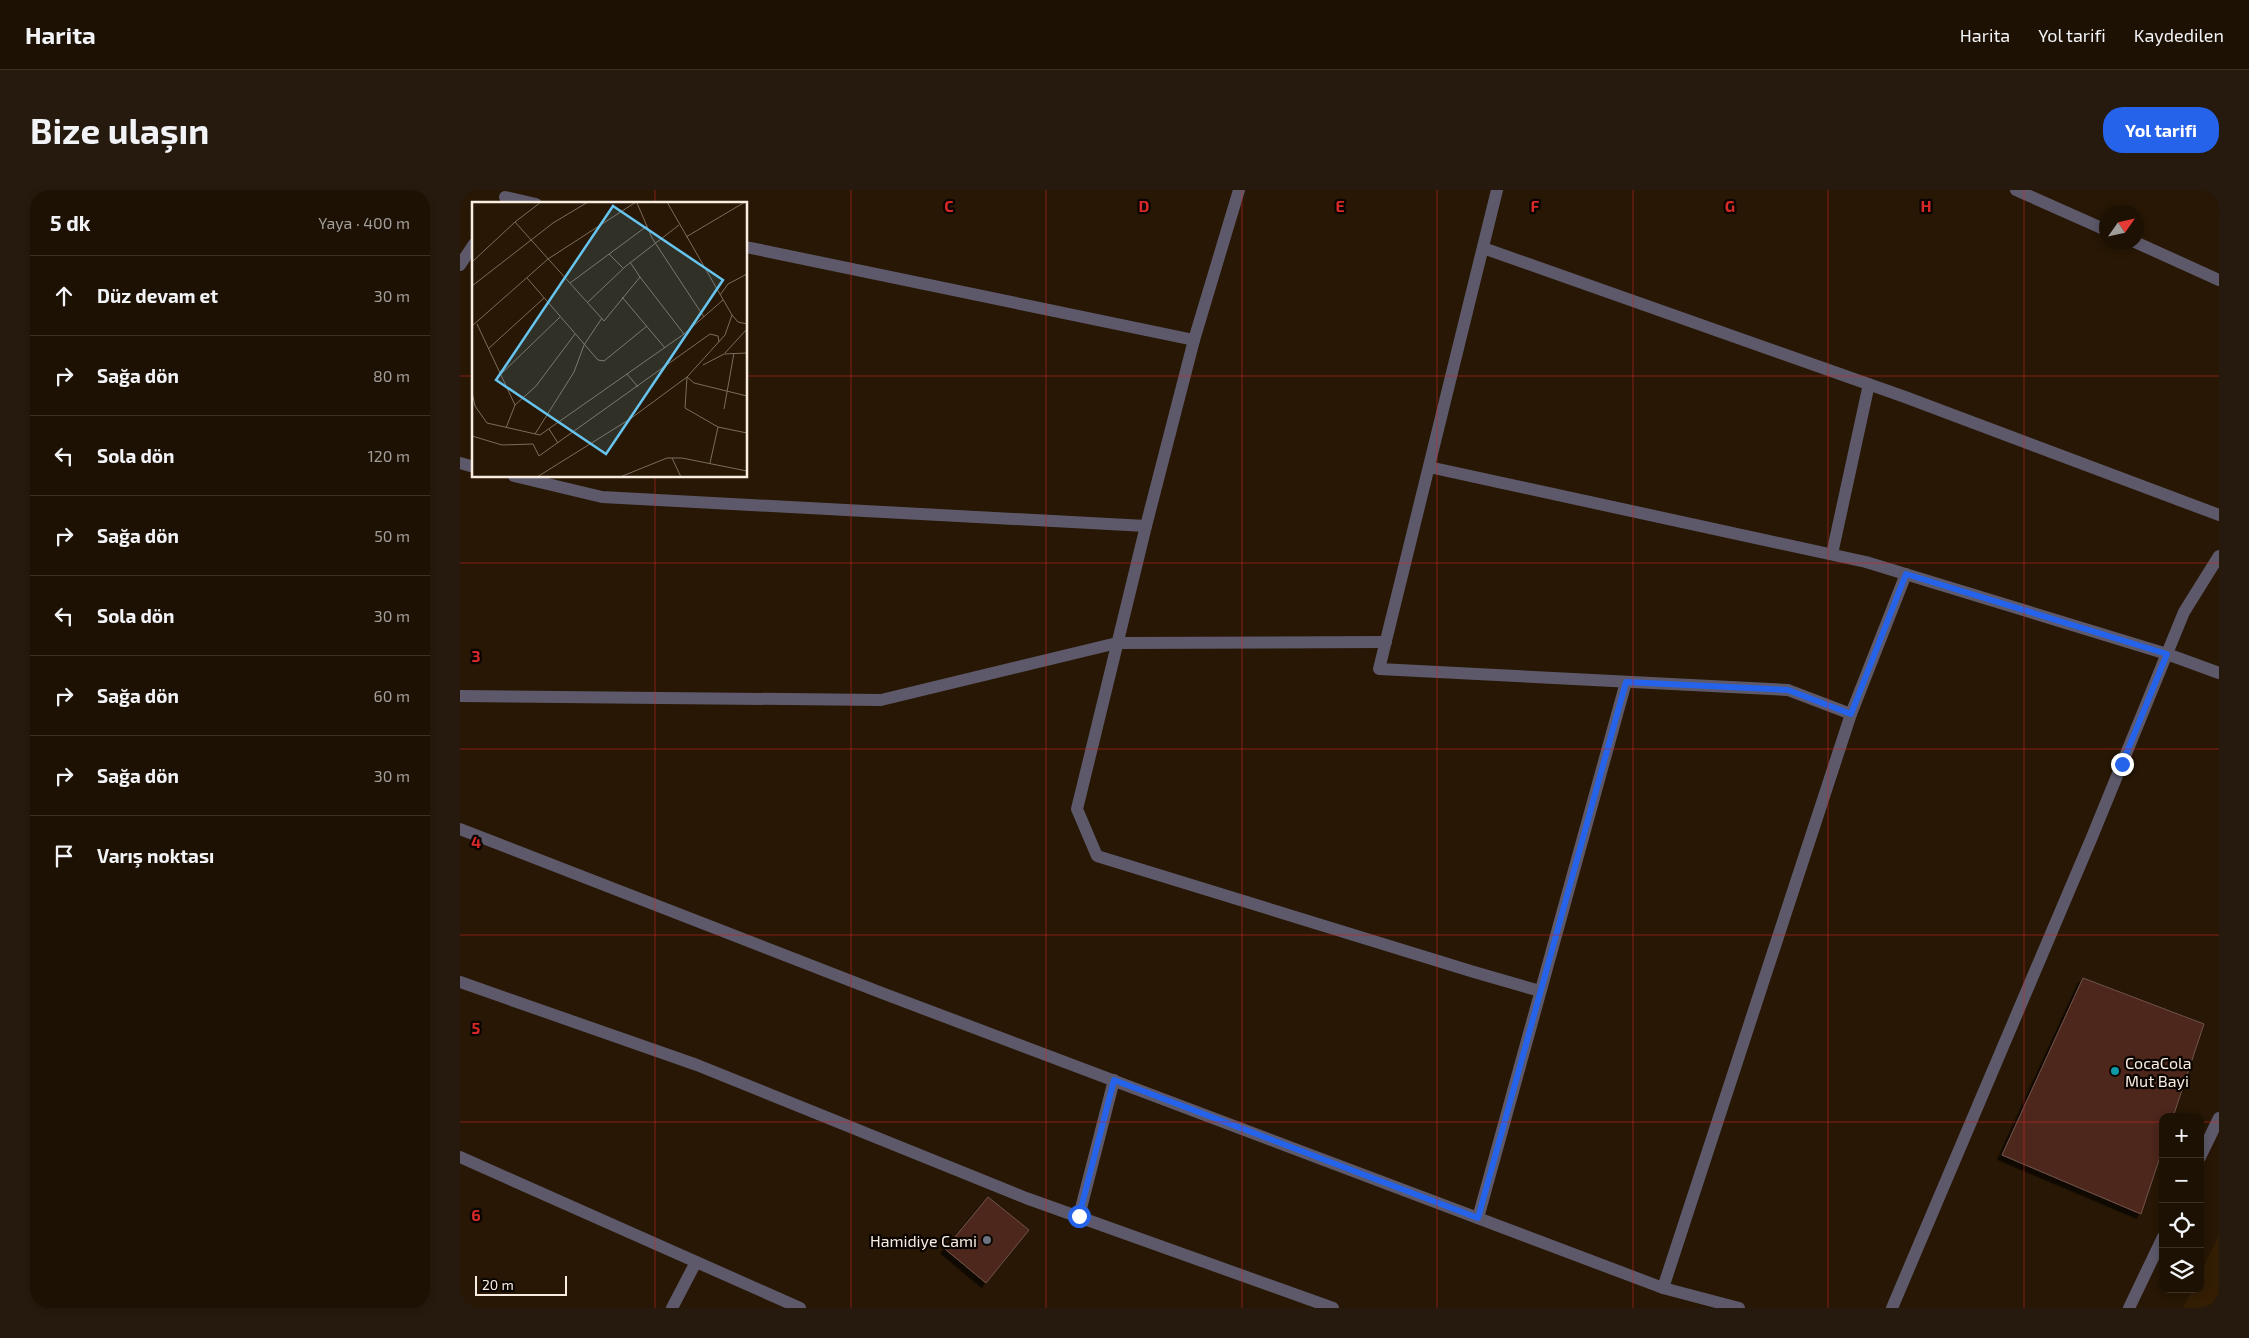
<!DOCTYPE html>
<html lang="tr">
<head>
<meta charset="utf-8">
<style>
  body { margin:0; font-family:"Exo 2",sans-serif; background:#251a0d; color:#f1f3f6 }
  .controls { position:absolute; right:15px; bottom:15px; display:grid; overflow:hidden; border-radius:10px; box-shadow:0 2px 8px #0003 }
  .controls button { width:45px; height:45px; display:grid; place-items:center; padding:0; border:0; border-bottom:1px solid #3b3125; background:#1d1103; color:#f1f3f6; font:25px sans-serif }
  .compass { position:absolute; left:1639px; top:15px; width:45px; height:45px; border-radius:50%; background:#1d1103; box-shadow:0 2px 8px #0003; rotate:56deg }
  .scale { position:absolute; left:15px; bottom:12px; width:92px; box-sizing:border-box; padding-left:5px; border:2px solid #f9ede1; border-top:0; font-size:14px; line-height:18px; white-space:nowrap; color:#f9ede1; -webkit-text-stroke:4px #0a0501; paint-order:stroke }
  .stop { position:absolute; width:15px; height:15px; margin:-11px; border:4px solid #2563eb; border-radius:50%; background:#fff }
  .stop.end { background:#2563eb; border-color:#fff; box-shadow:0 1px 5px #0008 }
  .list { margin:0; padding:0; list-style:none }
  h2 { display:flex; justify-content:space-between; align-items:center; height:65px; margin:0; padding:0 20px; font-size:21px }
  h2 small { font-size:16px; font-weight:400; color:#a09d9a }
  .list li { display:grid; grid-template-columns:32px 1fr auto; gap:15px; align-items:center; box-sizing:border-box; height:80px; padding:0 20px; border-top:1px solid #3b3125 }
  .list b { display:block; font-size:19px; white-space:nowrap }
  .list em { font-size:16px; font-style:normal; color:#a09d9a }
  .icon { flex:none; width:28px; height:28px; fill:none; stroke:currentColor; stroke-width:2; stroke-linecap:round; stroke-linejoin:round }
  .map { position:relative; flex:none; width:1759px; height:1118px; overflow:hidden; border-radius:20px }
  header { display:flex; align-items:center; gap:30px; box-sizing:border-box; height:70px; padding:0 25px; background:#1d1103; border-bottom:1px solid #3b3125 }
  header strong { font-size:24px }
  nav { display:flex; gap:28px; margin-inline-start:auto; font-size:18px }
  .intro { display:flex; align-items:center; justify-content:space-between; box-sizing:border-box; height:120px; padding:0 30px }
  h1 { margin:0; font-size:35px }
  .button { padding:12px 22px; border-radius:20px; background:#2563eb; color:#fff; font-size:18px; font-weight:700 }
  main { display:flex; gap:30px; padding:0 30px }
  aside { flex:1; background:#1d1103; border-radius:20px; box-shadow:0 2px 8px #0003 }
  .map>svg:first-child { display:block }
  .built { fill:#331e04 }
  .building { fill:#4e281d; stroke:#6f524a; filter:url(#shadow) }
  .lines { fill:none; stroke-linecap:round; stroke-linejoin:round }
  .lane { stroke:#5d596a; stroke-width:12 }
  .street { stroke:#5d596a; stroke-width:12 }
  .route { stroke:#2563eb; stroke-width:6 }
  .grid { fill:none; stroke:#d62828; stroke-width:1; stroke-opacity:0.55 }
  .culture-dot { fill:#0f9aa8; stroke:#0a0501; stroke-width:2 }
  .worship-dot { fill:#6b7280; stroke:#0a0501; stroke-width:2 }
  .labels { text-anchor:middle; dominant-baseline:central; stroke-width:4.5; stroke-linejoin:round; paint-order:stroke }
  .poi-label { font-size:16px; fill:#f9ede1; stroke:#0a0501; text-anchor:start }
  .inset-road { fill:none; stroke:#7b6d5c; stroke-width:1 }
  .view { fill:#66c4ef; fill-opacity:0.15; stroke:#66c4ef; stroke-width:2.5 }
  .inset-edge { fill:none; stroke:#f9ede1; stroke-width:2.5 }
  .grid-label { font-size:16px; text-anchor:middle; font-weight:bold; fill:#d62828; stroke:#0a0501; stroke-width:4.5; stroke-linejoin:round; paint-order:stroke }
</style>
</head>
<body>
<header>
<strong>Harita</strong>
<nav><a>Harita</a><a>Yol tarifi</a><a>Kaydedilen</a></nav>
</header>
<div class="intro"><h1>Bize ulaşın</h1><a class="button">Yol tarifi</a></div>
<main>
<aside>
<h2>5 dk<small>Yaya · 400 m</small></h2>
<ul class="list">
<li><svg class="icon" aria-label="ahead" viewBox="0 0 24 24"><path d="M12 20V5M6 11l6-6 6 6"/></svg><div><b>Düz devam et</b></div><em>30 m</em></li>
<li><svg class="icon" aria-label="right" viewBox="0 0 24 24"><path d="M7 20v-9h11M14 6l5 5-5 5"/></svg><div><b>Sağa dön</b></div><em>80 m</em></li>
<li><svg class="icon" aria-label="left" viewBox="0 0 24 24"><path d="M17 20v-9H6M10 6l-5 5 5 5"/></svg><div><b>Sola dön</b></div><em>120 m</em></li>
<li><svg class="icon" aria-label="right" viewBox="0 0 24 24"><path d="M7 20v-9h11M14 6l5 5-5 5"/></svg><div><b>Sağa dön</b></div><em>50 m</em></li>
<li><svg class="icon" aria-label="left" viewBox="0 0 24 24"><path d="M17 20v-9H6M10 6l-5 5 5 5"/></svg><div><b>Sola dön</b></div><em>30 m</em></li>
<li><svg class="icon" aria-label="right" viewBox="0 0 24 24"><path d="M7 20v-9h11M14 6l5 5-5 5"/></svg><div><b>Sağa dön</b></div><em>60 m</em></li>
<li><svg class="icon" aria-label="right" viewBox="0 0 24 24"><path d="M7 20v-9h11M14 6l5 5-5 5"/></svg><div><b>Sağa dön</b></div><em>30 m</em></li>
<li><svg class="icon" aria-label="arrive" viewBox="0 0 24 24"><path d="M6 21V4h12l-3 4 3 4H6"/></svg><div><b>Varış noktası</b></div></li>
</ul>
</aside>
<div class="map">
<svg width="1759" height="1118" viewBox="0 0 1759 1118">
  <defs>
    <filter id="shadow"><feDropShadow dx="-4.5" dy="4.5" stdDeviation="0" flood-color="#0009"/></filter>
  </defs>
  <rect width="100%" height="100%" fill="#271704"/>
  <path class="built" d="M1759,1045V1118H1723L1733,1099H1740V1084Z"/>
  <g class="building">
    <path d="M1623,788L1744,834L1713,927H1703V958L1681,1024L1542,965Z"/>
    <path d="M528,1007L569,1040L526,1093L485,1059Z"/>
  </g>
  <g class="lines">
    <path class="lane" d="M212,1118L236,1072"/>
    <g class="street">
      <path d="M779,0L734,150L686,336L617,619L637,666L1014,782L1080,801"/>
      <path d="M1037,0L919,479L1328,500L1391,524L1203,1098"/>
      <path d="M1556,0L1646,40"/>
      <path d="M45,7L76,14"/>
      <path d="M1675,52L1759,90"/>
      <path d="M286,57L734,150"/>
      <path d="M1023,58L1445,207L1759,325"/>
      <path d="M0,75L14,54"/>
      <path d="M0,273L14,277"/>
      <path d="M969,277L1406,372L1707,464L1759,483"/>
      <path d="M54,286L142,307L686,336"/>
      <path d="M1372,364L1409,194"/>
      <path d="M0,506L421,510L657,453L926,452"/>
      <path d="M1391,524L1446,384"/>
      <path d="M0,639L422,803L1203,1098L1279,1118"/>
      <path d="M0,792L237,875L566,1008L873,1118"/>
      <path d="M0,967L340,1118"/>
      <path d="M1740,967L1759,928"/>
      <path d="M619,1026L654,890"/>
      <path d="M1018,1028L1166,492"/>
      <path d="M1432,1118L1632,647L1724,422L1759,366"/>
      <path d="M1669,1118L1703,1047"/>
    </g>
  </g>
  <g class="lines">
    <path class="route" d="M619,1026L654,890L1018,1028L1166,492L1328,500L1391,524L1446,384L1707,464L1662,574"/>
  </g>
  <path class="grid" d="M195,0V14M391,0V1118M586,0V1118M782,0V1118M977,0V1118M1173,0V1118M1368,0V1118M1564,0V1118M0,186H14M286,186H1759M195,286V1118M0,373H1759M0,559H1759M0,745H1759M0,932H1703M1740,932H1759"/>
  <circle class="culture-dot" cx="1655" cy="881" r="5"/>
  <circle class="worship-dot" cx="527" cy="1050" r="5"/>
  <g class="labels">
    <g class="poi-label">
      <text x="1665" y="872">CocaCola<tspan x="1665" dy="18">Mut Bayi</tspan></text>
      <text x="517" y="1050" text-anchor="end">Hamidiye Cami</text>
    </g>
  </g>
  <g transform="translate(12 12)">
    <rect width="275" height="275" fill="#271704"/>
    <path class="inset-road" d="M195,0L260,113L253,133L215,175L213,206L246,225L275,231M165,1L180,36L232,115M43,20L132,119L168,75L212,132M214,35L273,0M137,52L151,66M0,60L43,20L69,0M158,60L168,75M55,76L126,158L132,159L175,124M98,81L175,24M0,84L81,21L116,0M248,93L256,82L275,72M150,95L193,146M116,100L154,64L207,23M260,113L266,120L275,122M5,122L43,203L34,226M0,124L76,57L164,0M16,147L72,96M253,151L275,127M231,163L252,152L275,151M155,172L166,185M27,174L88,115M0,190L3,204L15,221L68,233L212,132L251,98M43,203L64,184L103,132M252,207L262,151M77,227L86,241M63,232L102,170L112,143L130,116M0,234L30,243L61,242L67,254L238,132L246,134L247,140M200,256L209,275M238,261L246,225M65,275L158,217L215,175L222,181L275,194M148,275L195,256H210L275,269"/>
    <path class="view" d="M141,4L251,78L134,252L24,178Z"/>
    <rect width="275" height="275" class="inset-edge"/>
  </g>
  <g class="grid-label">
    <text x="489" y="22">C</text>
    <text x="684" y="22">D</text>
    <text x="880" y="22">E</text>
    <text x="1075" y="22">F</text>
    <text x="1270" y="22">G</text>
    <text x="1466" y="22">H</text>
    <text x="16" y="472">3</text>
    <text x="16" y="658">4</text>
    <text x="16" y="844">5</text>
    <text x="16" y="1031">6</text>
  </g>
</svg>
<div class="controls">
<button>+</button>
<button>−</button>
<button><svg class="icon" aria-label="locate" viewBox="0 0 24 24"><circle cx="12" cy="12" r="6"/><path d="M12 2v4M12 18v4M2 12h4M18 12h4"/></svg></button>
<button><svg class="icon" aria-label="layers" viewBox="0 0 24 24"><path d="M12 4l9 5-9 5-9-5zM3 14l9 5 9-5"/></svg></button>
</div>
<svg class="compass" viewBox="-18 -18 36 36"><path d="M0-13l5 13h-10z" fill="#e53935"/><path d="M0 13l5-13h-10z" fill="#a09d9a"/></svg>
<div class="scale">20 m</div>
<div class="stop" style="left:619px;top:1026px"></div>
<div class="stop end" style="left:1662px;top:574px"></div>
</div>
</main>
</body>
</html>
